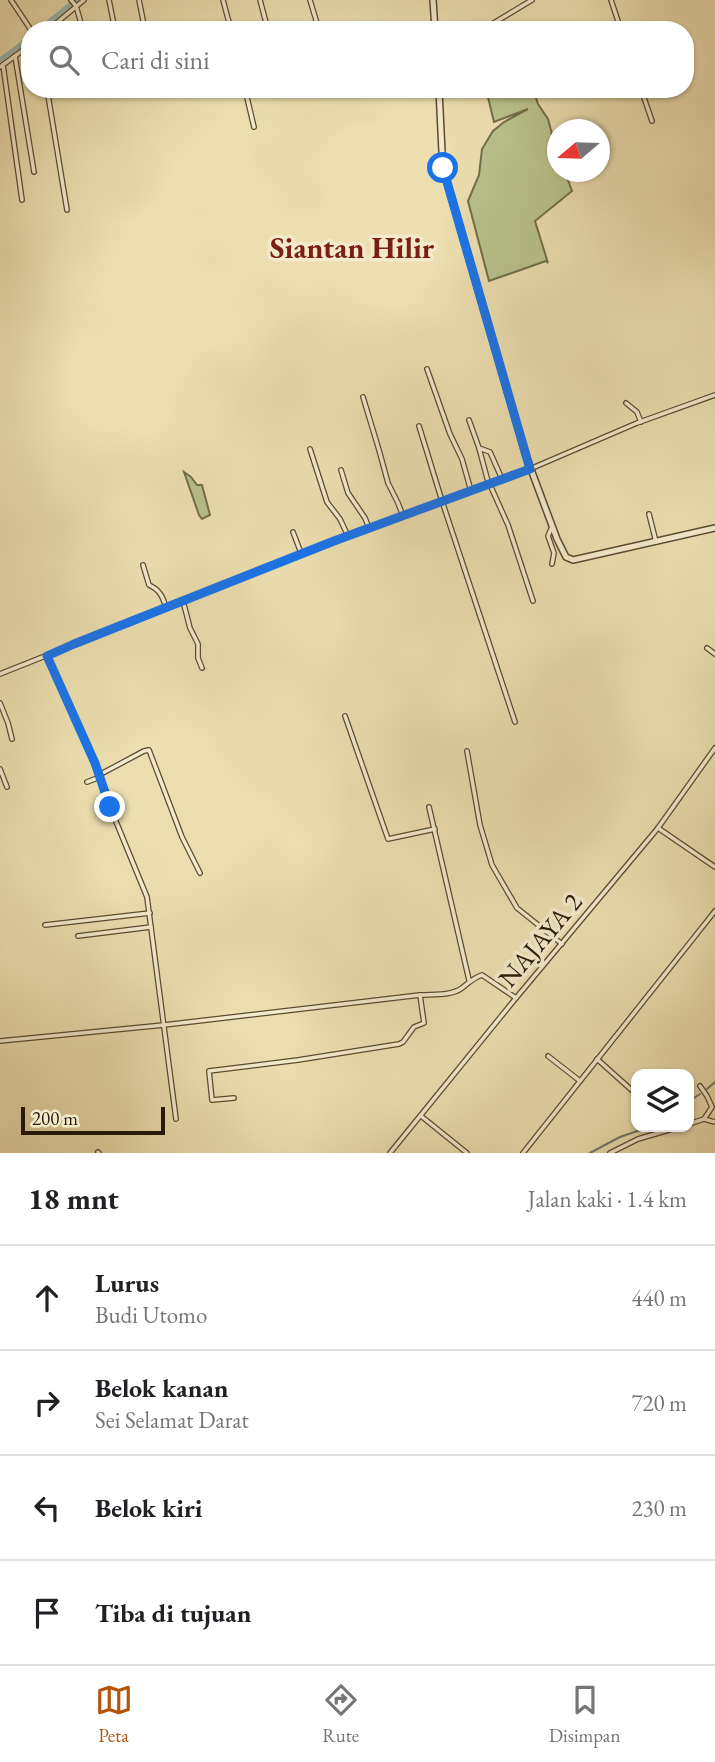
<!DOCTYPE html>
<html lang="id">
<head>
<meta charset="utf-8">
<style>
  body { margin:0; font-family:"EB Garamond",serif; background:#f6f6f6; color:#202124 }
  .controls { position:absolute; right:21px; bottom:21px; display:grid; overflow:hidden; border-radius:14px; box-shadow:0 2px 5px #0004 }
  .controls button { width:63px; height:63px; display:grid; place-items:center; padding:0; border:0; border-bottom:2px solid #e0e0e0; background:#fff; color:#202124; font:35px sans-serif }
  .compass { position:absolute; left:547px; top:119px; width:63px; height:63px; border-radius:50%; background:#fff; box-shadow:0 2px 5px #0004; rotate:251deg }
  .scale { position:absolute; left:21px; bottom:18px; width:144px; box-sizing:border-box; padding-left:7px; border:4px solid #2b1a09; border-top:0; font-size:19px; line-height:24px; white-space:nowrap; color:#2b1a09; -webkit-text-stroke:5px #f3eacb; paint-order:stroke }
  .stop { position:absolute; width:21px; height:21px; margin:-16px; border:5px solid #1a73e8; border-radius:50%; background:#fff }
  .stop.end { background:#1a73e8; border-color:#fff; box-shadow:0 2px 7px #0008 }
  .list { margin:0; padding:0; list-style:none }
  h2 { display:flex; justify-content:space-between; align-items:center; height:91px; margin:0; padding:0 28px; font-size:30px }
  h2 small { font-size:23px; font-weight:400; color:#757577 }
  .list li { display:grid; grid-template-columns:46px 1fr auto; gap:21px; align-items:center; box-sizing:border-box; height:105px; padding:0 28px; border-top:2px solid #e0e0e0 }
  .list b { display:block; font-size:26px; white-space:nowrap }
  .list p { margin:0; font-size:23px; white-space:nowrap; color:#757577 }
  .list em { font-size:23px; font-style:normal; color:#757577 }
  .icon { flex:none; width:38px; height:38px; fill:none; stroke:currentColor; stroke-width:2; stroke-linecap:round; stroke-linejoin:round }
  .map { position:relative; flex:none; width:715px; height:1153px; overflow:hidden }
  .search { position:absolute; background:#fff; box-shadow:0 2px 5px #0004; left:21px; right:21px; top:21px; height:77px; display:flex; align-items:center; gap:18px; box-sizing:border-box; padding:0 24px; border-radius:28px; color:#757577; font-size:26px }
  .sheet { height:511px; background:#fff }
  nav { display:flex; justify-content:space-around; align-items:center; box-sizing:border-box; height:98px; border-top:2px solid #e0e0e0; background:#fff; font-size:19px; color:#757577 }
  nav a { display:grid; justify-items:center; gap:4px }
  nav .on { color:#b45309 }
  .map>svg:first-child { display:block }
  .green { fill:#b8c18a; stroke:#726e4a; stroke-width:2 }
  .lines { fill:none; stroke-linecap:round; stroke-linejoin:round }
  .stream { stroke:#6e7b6f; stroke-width:2 }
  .canal { stroke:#9abbb3; stroke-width:5 }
  .minor-casing { stroke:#5b4b32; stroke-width:6 }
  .tertiary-casing { stroke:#5b4b32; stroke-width:8 }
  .minor { stroke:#f3eacb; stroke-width:3.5 }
  .tertiary { stroke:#f3eacb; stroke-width:5 }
  .route { stroke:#1a73e8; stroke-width:9 }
  .labels { text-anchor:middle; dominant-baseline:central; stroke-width:7; stroke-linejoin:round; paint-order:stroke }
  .street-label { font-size:26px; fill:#2b1a09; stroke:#f3eacb }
  .quarter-label { font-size:30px; font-weight:bold; fill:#7a1f14; stroke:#f3eacb }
</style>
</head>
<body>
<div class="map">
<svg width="715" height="1153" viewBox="0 0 715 1153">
  <rect width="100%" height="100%" fill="#ecdeaf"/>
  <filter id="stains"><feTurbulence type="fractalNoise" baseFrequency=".00286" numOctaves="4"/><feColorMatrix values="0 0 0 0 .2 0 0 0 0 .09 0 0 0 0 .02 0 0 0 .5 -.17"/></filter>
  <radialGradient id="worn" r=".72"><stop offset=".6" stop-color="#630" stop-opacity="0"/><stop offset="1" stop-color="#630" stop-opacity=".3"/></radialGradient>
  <g class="green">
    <path d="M486,89H533L538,104L548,119L557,153L558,172H565L572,191L535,221L548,263L546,261L489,281L468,201L479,175L482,149L493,131L504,122L528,109L494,122Z"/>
    <path d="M184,472L191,477L197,485H202L210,515L202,519L199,515Z"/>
  </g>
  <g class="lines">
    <g class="stream">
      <path d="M707,1089L715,1082"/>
      <path d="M689,1101L700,1094"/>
      <path d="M590,1153L620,1137L649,1127"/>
    </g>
    <g class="canal">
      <path d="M39,30L76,0"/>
      <path d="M0,60L30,38"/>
    </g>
    <g class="minor-casing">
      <g id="minor">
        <path d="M11,0L31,30"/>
        <path d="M71,0L76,6L83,30"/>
        <path d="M109,0L115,30"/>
        <path d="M139,0L145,30"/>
        <path d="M223,0L231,30"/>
        <path d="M260,0L268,30"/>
        <path d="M310,0L319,30"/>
        <path d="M611,0L621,30"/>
        <path d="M48,30L84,0"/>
        <path d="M482,30L532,0"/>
        <path d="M15,56L34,172"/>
        <path d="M3,65L22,200"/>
        <path d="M0,67L30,45"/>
        <path d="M47,89L67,210"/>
        <path d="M128,89V91"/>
        <path d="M245,89L254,127"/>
        <path d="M641,89L652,121"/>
        <path d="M427,369L450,434L462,459L471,491"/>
        <path d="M363,397L379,450L388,483L398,503L403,516"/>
        <path d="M626,403L637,412L641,422"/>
        <path d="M469,420L479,448L487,478L508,525L533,601"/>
        <path d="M419,426L442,501L515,722"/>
        <path d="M479,448L490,452L502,479"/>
        <path d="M310,449L327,502L340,519L348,536"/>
        <path d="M341,470L348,493L365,518L369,528"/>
        <path d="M649,514L656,542"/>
        <path d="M293,532L301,553"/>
        <path d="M552,564L554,553L548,536L552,527"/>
        <path d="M143,565L149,585C160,590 163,597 166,608"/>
        <path d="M183,601L190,628L198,644V658L202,668"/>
        <path d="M707,648L715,654"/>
        <path d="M47,656L95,763L110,807L147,897L176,1119"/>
        <path d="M0,674L334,541L530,469L637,423L715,395"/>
        <path d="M0,703L8,723L12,739"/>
        <path d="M345,716L388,839L435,829"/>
        <path d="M467,751L480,825L492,865L517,908L562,944"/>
        <path d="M0,769L7,787"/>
        <path d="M99,775L144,751L149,750L182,837L200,873"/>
        <path d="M87,782L100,777"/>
        <path d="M429,807L469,980"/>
        <path d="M658,828L715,867"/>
        <path d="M45,925L150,913"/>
        <path d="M78,936L151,927"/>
        <path d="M0,1041L164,1025L420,995C434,994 451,996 462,988C470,982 473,978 482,975L516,998"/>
        <path d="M548,1056L580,1081"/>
        <path d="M597,1059L636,1094"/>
        <path d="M700,1086L707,1096L712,1107L704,1119"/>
        <path d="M234,1098L212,1100L209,1071L298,1060L399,1044L403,1042L414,1027L424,1023L420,995"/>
        <path d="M421,1116L467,1153"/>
        <path d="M689,1124L704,1119L715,1122"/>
        <path d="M98,1152L99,1153"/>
        <path d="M390,1153L516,998L658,828L715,748"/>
        <path d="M523,1153L715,911"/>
        <path d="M610,1153L638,1139L679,1127"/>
      </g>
    </g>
    <g class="tertiary-casing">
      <g id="tertiary">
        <path d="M433,0L435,30"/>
        <path d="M439,89L442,152L446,179L526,456L557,539L566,557L573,560L715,528"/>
      </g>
    </g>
    <use href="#minor" class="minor"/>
    <use href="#tertiary" class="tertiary"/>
  </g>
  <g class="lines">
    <path class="route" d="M110,807L95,763L47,656L74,644L334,541L530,469L443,168"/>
  </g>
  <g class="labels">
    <g class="street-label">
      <text transform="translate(540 940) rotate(-50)">NAJAYA 2</text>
    </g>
    <g class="quarter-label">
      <text x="352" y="247">Siantan Hilir</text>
    </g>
  </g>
  <rect width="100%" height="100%" filter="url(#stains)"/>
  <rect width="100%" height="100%" fill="url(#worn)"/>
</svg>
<div class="controls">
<button><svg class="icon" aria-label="layers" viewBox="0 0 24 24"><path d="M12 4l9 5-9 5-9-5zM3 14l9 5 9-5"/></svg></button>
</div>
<svg class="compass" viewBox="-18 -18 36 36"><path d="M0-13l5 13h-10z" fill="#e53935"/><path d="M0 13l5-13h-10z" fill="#757577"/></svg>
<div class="scale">200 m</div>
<div class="stop" style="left:443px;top:168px"></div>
<div class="stop end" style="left:110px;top:807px"></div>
<div class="search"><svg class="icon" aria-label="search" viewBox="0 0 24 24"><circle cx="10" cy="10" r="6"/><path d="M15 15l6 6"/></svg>Cari di sini</div>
</div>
<section class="sheet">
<h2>18 mnt<small>Jalan kaki · 1.4 km</small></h2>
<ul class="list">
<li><svg class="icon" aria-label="ahead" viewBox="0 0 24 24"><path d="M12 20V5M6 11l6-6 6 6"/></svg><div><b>Lurus</b><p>Budi Utomo</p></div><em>440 m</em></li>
<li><svg class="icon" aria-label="right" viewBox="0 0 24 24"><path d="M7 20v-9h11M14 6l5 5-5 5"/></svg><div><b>Belok kanan</b><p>Sei Selamat Darat</p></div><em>720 m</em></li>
<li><svg class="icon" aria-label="left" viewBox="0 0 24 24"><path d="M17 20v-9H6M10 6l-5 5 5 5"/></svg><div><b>Belok kiri</b></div><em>230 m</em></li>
<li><svg class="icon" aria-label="arrive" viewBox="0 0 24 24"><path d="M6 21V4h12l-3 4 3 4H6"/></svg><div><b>Tiba di tujuan</b></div></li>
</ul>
</section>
<nav>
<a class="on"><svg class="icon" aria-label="map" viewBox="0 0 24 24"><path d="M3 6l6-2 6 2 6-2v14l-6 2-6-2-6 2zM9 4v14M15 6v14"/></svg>Peta</a>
<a><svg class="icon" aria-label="directions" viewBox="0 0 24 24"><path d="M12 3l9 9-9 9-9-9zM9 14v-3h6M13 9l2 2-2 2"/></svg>Rute</a>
<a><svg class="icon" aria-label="saved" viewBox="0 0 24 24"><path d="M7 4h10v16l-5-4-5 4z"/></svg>Disimpan</a>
</nav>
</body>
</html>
